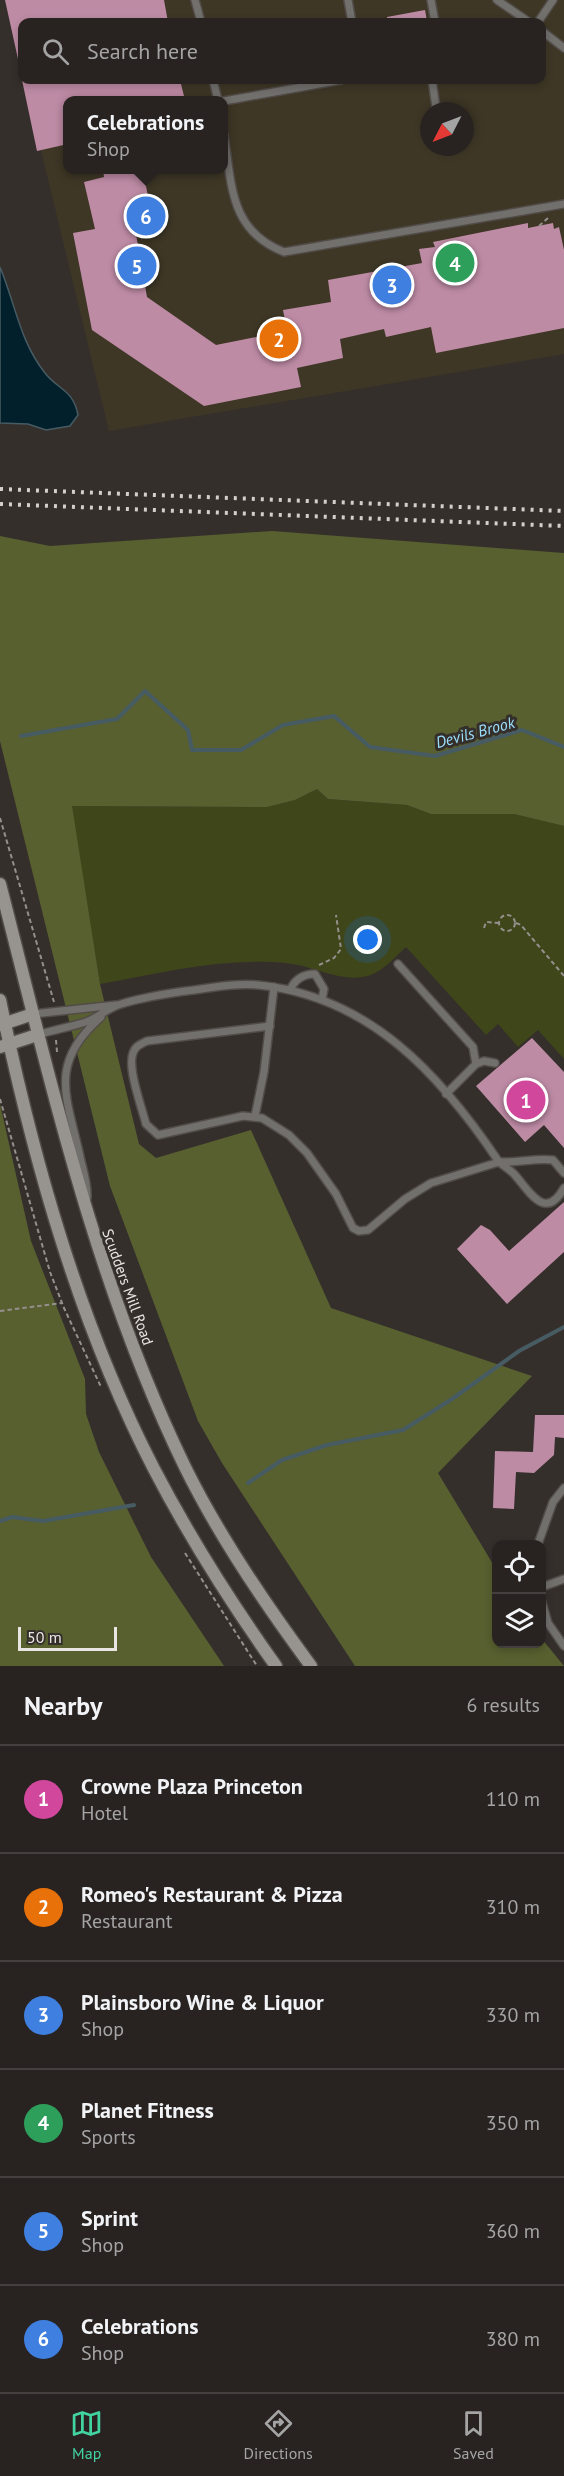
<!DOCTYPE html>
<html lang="en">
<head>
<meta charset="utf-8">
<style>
  body { margin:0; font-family:"PT Sans",sans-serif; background:#342f2e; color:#f1f3f6 }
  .controls { position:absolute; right:18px; bottom:18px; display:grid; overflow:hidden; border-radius:12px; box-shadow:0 3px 9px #0003 }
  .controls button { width:54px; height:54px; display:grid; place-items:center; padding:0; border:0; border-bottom:2px solid #44403f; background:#282321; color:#f1f3f6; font:30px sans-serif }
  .compass { position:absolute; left:420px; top:102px; width:54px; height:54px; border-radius:50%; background:#282321; box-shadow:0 3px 9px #0003; rotate:228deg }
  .scale { position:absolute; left:18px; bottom:15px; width:99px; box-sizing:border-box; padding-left:6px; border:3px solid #e9e5e3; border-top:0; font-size:16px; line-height:21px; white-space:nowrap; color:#e9e5e3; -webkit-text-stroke:4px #352f2c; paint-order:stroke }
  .you { position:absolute; left:368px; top:940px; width:21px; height:21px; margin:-15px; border:4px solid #fff; border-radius:50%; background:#1a73e8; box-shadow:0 0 0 9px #1a73e833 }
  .badge { display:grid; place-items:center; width:39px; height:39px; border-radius:50%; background:#42d4a0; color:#fff; font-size:20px; font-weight:700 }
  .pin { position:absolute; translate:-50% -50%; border:3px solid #fff; box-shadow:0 2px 6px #0006 }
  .popup { position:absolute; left:63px; top:96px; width:165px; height:78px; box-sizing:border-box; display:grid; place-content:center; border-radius:12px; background:#282321; filter:drop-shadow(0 2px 4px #0005); font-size:20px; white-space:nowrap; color:#a5a4a5 }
  .popup b { font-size:22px; color:#f1f3f6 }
  .popup::after { content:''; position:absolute; left:50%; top:100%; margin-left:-12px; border:12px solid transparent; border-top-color:#282321 }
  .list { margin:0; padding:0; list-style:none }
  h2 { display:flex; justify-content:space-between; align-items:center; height:78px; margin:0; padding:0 24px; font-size:26px }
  h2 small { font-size:20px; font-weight:400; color:#a5a4a5 }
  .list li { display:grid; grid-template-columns:39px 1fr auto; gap:18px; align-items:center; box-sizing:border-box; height:108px; padding:0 24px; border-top:2px solid #44403f }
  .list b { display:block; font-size:22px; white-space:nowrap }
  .list p { margin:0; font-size:20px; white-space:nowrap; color:#a5a4a5 }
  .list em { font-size:20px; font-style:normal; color:#a5a4a5 }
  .icon { flex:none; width:33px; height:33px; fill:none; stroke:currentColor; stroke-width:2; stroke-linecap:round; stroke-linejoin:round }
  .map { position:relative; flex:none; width:564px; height:1666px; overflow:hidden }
  .search { position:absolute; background:#282321; box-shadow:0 3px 9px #0003; left:18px; right:18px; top:18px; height:66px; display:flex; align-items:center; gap:15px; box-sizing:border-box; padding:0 21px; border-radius:12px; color:#a5a4a5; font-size:22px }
  .sheet { height:726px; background:#282321 }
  nav { display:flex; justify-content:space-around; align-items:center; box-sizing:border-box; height:84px; border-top:2px solid #44403f; background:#282321; font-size:16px; color:#a5a4a5 }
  nav a { display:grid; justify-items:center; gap:3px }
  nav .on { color:#42d4a0 }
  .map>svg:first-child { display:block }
  .commercial { fill:#3e3726; fill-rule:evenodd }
  .green { fill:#3f461a }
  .forest { fill:#586030 }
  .water { fill:#02202c; stroke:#475b63; stroke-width:1.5 }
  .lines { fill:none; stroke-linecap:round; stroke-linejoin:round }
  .stream { stroke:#475b63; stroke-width:4 }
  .building { fill:#be8ba5 }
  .lane-casing { stroke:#524c49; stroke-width:10 }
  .secondary-casing { stroke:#524c49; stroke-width:15 }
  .path { stroke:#95908d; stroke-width:2; stroke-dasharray:4.5 3; stroke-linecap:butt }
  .lane { stroke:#72706d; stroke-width:7 }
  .secondary { stroke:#979490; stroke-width:12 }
  .rail { stroke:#d3cfcd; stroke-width:4; stroke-dasharray:3 6; stroke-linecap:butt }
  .labels { text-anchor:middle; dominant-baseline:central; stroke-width:6; stroke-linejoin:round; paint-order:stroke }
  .street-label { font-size:15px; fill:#e9e5e3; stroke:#352f2c }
  .water-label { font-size:16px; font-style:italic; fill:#99defb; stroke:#352f2c }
</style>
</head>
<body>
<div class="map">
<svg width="564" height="1666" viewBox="0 0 564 1666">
  <rect width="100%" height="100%" fill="#352f2c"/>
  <path class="commercial" d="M5,0H564V354L109,431L24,80H542V22H22V72ZM68,100H224V170H68ZM429,111H465V147H429Z"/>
  <path class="green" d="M317,789L328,799L407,805L431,814H514L564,826V1059L538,1030L518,1047L498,1024L486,1035L406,947C393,959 380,975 362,977C336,981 311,965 286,963C223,957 161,973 100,984L71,806L267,807L295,800Z"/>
  <g class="forest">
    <path d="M272,531L564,553V826L514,814H431L407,805L328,799L317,789L295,800L267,807L72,806L100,984L139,1144L156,1158L251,1130L331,1308L532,1376L438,1473L496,1569V1644H542V1639L564,1666H355L222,1463L198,1421L110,1186L0,741V536L50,546Z"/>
    <path d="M0,1104L31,1241L85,1379L86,1414L99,1452L151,1557L224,1666H0Z"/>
  </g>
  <path class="water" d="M0,267C15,303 20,342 45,373C58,390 73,389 78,415L70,426L46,430L28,424L0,423Z"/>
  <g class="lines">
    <g class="stream">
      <path d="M21,736L117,719L145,691L188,730L192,750H241L283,725L334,716L370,747L435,756L522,730L564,747"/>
      <path d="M248,1483L282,1460L327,1445L403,1430L452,1399L519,1351L564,1327"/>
      <path d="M0,1521L12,1517L43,1521L134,1505"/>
    </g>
  </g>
  <g class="building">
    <path d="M5,0H164L168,22H22V59H18Z"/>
    <path d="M425,10L427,21L387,22V17Z"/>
    <path d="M22,80H180L185,100H68V144L37,151Z"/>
    <path d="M103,170H143L152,218L134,223L147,297L216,345L287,331L283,310L331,302L328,280L422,263L419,249L435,247L433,242L528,223V228L553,223L554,229L559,227L564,250V328L436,353L431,327L386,337L384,329L340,339L343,358L297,368L301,387L204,406L92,330L73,233L95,229L84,182L104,177Z"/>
    <path d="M532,1038L564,1072V1148L544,1125L525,1142L476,1086Z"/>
    <path d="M564,1202V1252L507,1304L457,1249L481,1225L490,1230L509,1251Z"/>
    <path d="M535,1415H564V1438L555,1437L554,1455L534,1473L516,1472L514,1509L493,1508L495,1451L533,1452Z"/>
  </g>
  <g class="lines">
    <g class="lane-casing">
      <g id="lane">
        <path d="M195,0L201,22"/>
        <path d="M348,0L352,22"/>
        <path d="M431,0L435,22"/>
        <path d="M497,0L529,22"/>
        <path d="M538,22L553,0"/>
        <path d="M542,31L564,48"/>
        <path d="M213,80L218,100"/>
        <path d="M432,80L436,107"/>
        <path d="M224,101L341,80"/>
        <path d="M224,135C232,186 230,231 284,252L564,204"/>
        <path d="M398,964L473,1047L476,1064L446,1094"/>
        <path d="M290,990C295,979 303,974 315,974L324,989L322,999"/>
        <path d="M33,1014L116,1005"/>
        <path d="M37,1035C53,1030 70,1027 86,1022C97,1018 107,1009 118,1005C142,997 170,993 194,990C215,987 236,983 258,985C369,996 440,1074 499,1162L431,1183L405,1199L368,1230L359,1231L353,1228L336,1194L307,1153L289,1135L262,1118L243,1116L158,1135L146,1124C142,1108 127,1068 133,1053C135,1046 141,1044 147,1041L270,1026"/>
        <path d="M476,1064L484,1061L495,1063"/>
        <path d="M255,1116L264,1072L274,987"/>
        <path d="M564,1173L553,1160C535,1158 518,1163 499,1162C504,1166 510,1170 514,1174C528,1189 545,1223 564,1188"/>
        <path d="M87,1198C88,1186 84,1173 81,1161C68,1099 46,1065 101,1017"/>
        <path d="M538,1544L553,1502L564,1488"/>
        <path d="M542,1587L564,1579"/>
        <path d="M542,1602L548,1623L564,1646"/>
      </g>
    </g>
    <g class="secondary-casing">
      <g id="secondary">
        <path d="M0,884C51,1082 95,1282 185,1467C219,1536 265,1604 311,1666"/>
        <path d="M0,1000C33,1159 79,1324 154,1469C190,1538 231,1603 276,1666"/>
        <path d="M0,1025L33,1014"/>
        <path d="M0,1047L37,1035"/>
      </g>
    </g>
    <g class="path">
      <path d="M539,226L548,218"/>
      <path d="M0,818L54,1002"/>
      <circle cx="507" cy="923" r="8"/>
      <path d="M516,923L521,925L564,976"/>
      <path d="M484,928L486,922L499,923"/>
      <path d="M319,965L334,958L341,949L336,915"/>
      <path d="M56,1040L57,1052"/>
      <path d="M0,1099L50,1272L64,1308L101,1387"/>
      <path d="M0,1311L62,1303"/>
      <path d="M185,1553L257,1666"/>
    </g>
    <use href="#lane" class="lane"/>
    <use href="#secondary" class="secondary"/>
    <g class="rail">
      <path d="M0,489L564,511"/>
      <path d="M0,504L564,526"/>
    </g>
  </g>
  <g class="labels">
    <g class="street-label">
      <text transform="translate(128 1287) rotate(70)">Scudders Mill Road</text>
    </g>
    <g class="water-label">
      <text transform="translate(475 732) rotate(-15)">Devils Brook</text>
    </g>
  </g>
</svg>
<div class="controls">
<button><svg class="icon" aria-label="locate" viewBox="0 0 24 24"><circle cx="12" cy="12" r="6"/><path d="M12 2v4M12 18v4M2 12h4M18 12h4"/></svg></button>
<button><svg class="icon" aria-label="layers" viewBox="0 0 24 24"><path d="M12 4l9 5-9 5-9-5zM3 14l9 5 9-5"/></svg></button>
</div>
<svg class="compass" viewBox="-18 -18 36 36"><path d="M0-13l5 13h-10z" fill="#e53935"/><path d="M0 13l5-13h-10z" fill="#a5a4a5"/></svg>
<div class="scale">50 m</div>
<div class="you"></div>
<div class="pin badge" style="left:526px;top:1100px;background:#d1479c">1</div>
<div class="pin badge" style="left:279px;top:339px;background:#e8710a">2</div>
<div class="pin badge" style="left:392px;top:285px;background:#3f7fe0">3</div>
<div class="pin badge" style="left:455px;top:263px;background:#2e9e5b">4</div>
<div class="pin badge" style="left:137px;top:266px;background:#3f7fe0">5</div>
<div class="pin badge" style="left:146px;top:216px;background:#3f7fe0">6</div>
<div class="popup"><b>Celebrations</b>Shop</div>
<div class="search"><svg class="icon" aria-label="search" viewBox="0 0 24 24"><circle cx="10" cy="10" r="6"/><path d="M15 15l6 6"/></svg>Search here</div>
</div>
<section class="sheet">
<h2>Nearby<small>6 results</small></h2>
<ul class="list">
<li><span class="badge" style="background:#d1479c">1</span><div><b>Crowne Plaza Princeton</b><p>Hotel</p></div><em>110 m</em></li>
<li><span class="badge" style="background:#e8710a">2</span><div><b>Romeo's Restaurant &amp; Pizza</b><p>Restaurant</p></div><em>310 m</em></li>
<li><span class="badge" style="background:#3f7fe0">3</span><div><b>Plainsboro Wine &amp; Liquor</b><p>Shop</p></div><em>330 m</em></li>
<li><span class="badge" style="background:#2e9e5b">4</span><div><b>Planet Fitness</b><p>Sports</p></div><em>350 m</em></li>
<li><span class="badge" style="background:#3f7fe0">5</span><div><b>Sprint</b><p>Shop</p></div><em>360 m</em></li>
<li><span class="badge" style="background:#3f7fe0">6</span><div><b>Celebrations</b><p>Shop</p></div><em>380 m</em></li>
</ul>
</section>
<nav>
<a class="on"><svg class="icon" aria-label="map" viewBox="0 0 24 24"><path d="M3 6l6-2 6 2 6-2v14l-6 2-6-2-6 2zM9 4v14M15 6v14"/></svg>Map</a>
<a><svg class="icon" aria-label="directions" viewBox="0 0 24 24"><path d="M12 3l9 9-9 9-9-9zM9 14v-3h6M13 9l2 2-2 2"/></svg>Directions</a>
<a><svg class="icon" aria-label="saved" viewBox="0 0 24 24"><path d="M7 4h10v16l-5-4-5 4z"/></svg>Saved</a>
</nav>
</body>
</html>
